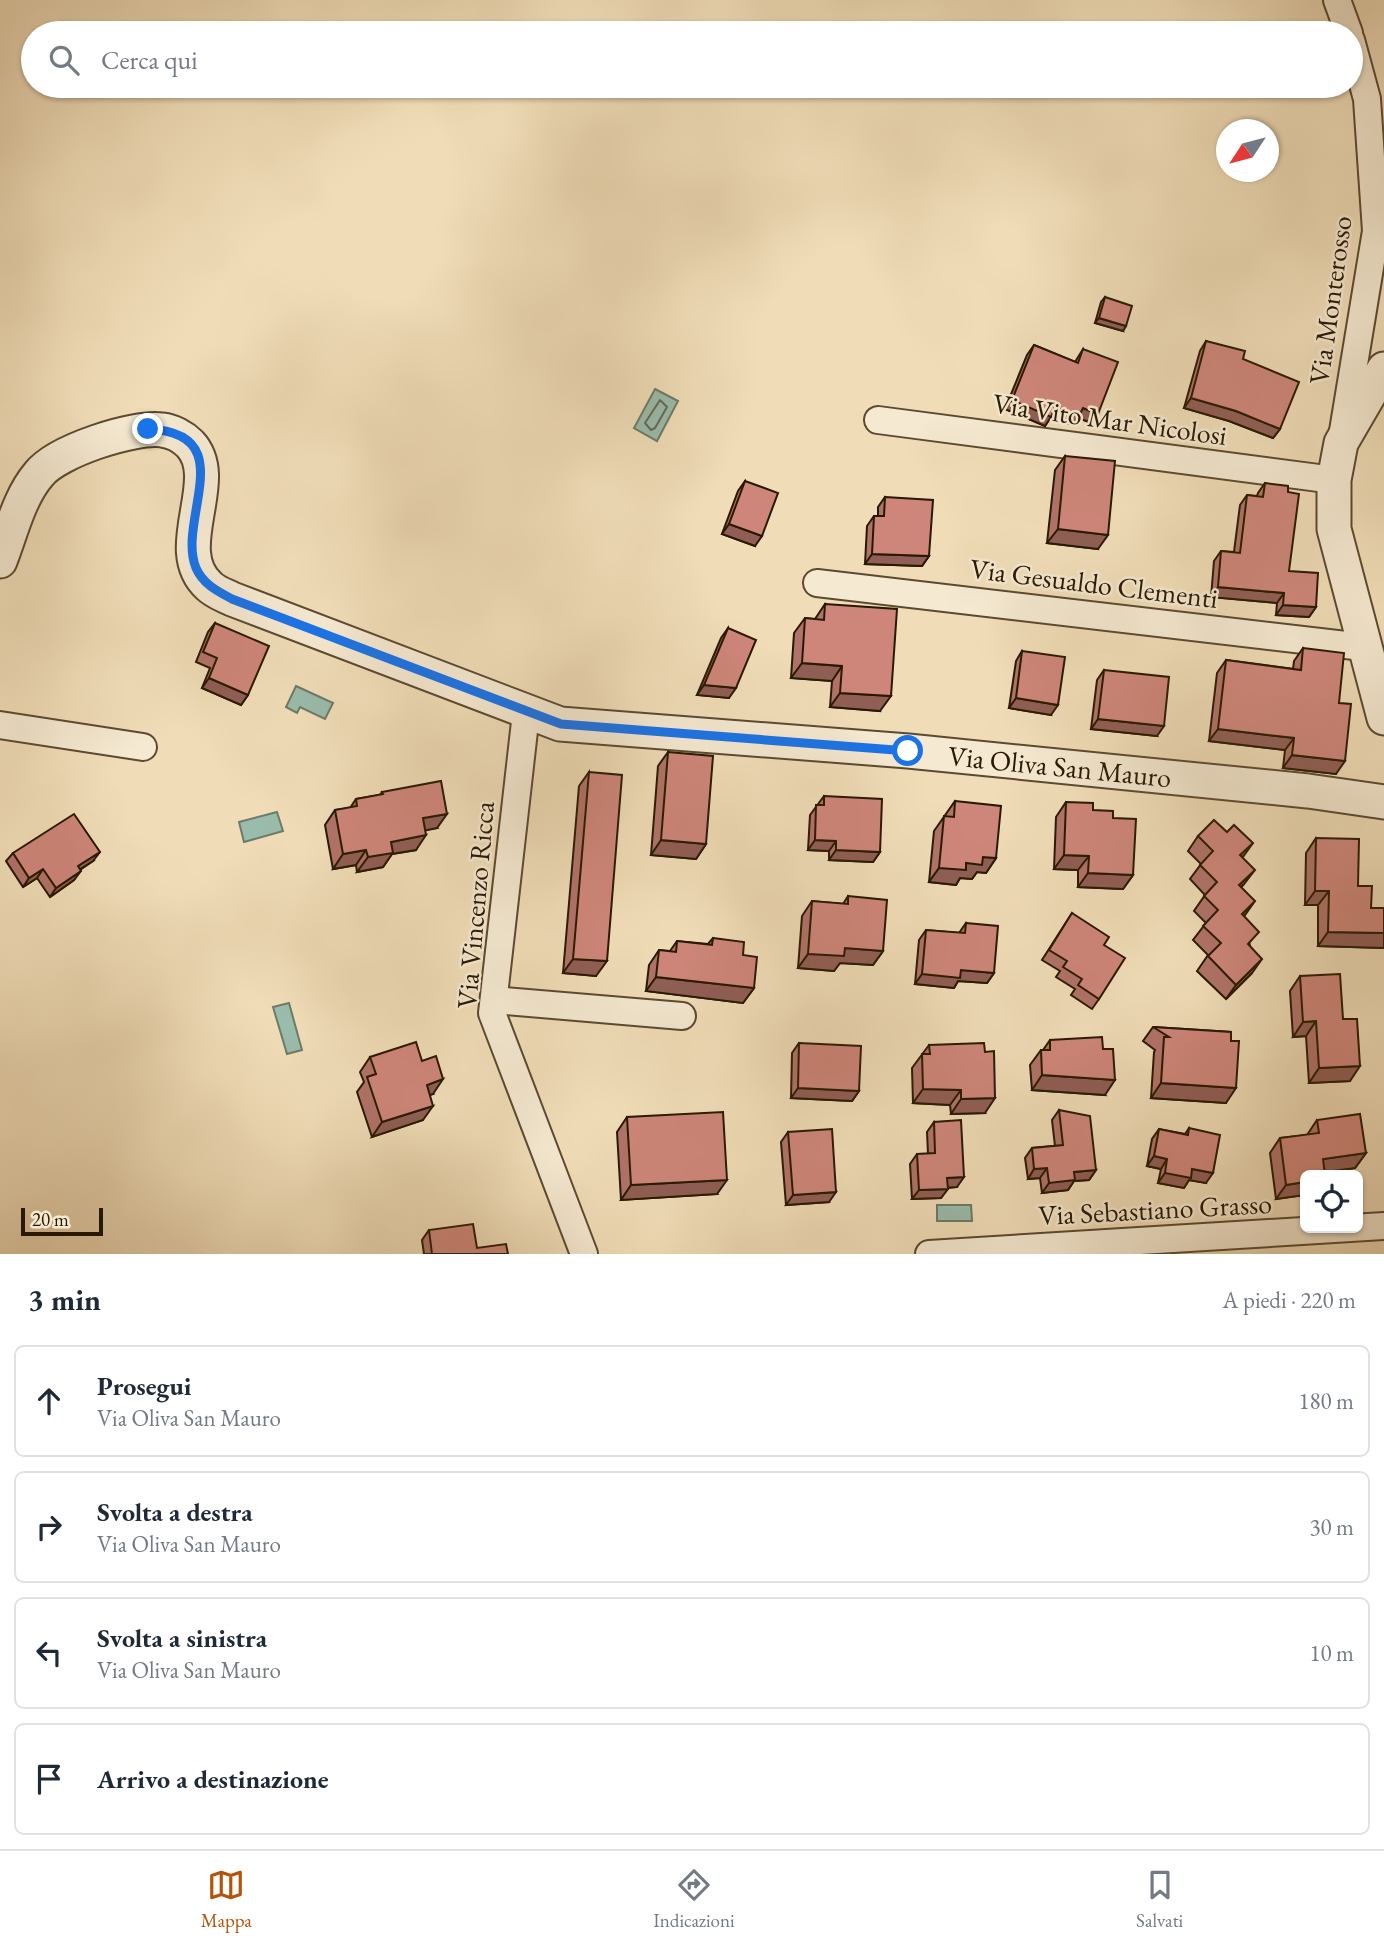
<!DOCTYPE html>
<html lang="it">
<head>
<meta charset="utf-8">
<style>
  body { margin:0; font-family:"EB Garamond",serif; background:#f2f2f3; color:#1f2937 }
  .controls { position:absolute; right:21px; bottom:21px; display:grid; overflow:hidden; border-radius:10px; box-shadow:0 2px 5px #0004 }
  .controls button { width:63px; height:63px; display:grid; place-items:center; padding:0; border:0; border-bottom:2px solid #e0e1e3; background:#fff; color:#1f2937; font:35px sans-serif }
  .compass { position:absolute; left:1216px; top:119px; width:63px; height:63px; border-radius:50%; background:#fff; box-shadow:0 2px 5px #0004; rotate:234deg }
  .scale { position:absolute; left:21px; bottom:18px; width:82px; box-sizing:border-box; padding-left:7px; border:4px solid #291902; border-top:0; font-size:19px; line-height:24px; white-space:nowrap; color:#291902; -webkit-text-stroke:5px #f5e9d1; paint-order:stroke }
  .stop { position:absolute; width:21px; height:21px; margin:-16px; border:5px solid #1a73e8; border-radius:50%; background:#fff }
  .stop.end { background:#1a73e8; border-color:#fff; box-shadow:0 2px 7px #0008 }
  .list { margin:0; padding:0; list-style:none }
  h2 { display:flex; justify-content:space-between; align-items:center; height:91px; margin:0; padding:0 28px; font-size:30px }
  h2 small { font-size:23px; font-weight:400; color:#747a83 }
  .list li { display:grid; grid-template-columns:46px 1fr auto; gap:21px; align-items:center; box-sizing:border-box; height:112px; margin:0 14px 14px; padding:0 14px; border:2px solid #e0e1e3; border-radius:10px }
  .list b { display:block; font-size:26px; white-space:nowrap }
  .list p { margin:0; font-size:23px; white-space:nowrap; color:#747a83 }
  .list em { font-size:23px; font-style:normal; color:#747a83 }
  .icon { flex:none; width:38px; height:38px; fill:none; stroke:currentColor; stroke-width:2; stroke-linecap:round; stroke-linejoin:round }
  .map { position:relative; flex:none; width:1384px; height:1254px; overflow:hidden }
  .search { position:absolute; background:#fff; box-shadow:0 2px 5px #0004; left:21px; right:21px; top:21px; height:77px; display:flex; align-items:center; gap:18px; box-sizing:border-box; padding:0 24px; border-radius:38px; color:#747a83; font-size:26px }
  .sheet { height:595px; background:#fff }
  nav { display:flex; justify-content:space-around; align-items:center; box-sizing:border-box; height:98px; border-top:2px solid #e0e1e3; background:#fff; font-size:19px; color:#747a83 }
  nav a { display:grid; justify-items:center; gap:4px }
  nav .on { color:#b45309 }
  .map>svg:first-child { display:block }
  .water { fill:#9abcac; stroke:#6d7b68; stroke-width:2 }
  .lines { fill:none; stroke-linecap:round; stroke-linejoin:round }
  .shore { stroke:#626a57; stroke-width:2 }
  .minor-casing { stroke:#5b4a30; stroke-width:30 }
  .tertiary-casing { stroke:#5b4a30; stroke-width:37 }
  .minor { stroke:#f5e9d1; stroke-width:26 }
  .tertiary { stroke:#f5e9d1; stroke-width:33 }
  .wall { fill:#b17369; stroke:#291902; stroke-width:2 }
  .shaded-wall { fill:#905e55; stroke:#291902; stroke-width:2 }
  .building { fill:#ce867a; stroke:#291902; stroke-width:2 }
  .route { stroke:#1a73e8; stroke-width:9 }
  .labels { text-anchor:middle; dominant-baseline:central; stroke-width:5; stroke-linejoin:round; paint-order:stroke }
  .street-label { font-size:28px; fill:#291902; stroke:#f5e9d1 }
</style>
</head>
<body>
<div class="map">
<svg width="1384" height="1254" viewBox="0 0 1384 1254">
  <rect width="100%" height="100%" fill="#f0ddb8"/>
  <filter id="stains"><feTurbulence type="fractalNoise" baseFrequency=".00286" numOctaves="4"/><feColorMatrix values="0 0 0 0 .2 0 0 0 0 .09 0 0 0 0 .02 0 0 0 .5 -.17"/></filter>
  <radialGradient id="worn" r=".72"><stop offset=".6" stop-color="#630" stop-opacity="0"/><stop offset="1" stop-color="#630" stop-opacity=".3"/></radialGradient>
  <g class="water">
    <path d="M655,389L678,401L657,441L634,428Z"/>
    <path d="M296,686L333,703L325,719L300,707L297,713L286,707Z"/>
    <path d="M277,812L283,831L244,842L239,822Z"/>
    <path d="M289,1003L302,1050L287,1054L273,1007Z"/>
    <path d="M937,1205H971L972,1221H937Z"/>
  </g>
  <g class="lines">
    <path class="shore" d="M660,400L667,407L655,428L651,430L645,423Z"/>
    <g class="minor-casing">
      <g id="minor">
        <path d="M1337,0L1349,33"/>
        <path d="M878,420L1334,480"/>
        <path d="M1343,431L1376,231L1367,99L1351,40"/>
        <path d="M817,583L1363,647"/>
        <path d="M526,713L492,1013L584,1254"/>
        <path d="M0,725L143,747"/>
        <path d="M494,1000L682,1016"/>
        <path d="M929,1254L1384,1226"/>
      </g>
    </g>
    <g class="tertiary-casing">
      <g id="tertiary">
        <path d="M1384,369L1341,443L1334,480V529L1384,718"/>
        <path id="s1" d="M0,561C11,533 19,497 39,474C57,451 134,426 162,430C172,431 183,437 190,444C224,480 168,549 209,586C215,592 224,595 232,599L560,724L908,751L1308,791L1384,802"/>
      </g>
    </g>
    <use href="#minor" class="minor"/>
    <use href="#tertiary" class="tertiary"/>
  </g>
  <g class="wall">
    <path d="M1105,297L1123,331L1095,323L1101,302Z"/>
    <path d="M1206,341L1243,359L1280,429L1273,438L1229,421L1184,408L1200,351Z"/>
    <path d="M1034,345L1075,362L1083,349L1098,414L1092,423L1078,418L1073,425L1051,417L1045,426L1005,409L1027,355Z"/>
    <path d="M1065,456L1098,549L1047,543L1055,470Z"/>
    <path d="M745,481L755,546L722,534L738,491Z"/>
    <path d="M1265,483L1288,492L1289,571L1316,607L1309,617L1276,615L1277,603L1211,597L1214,561L1221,551L1234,552L1240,505L1247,495L1257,496L1258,493Z"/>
    <path d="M885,497L929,556L922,566L865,564L867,526L874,516H878V507Z"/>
    <path d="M825,604L880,711L830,707L832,681L791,678L794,633L805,618L815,619Z"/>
    <path d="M215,623L248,695L241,705L202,688L210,668L196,662L208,632Z"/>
    <path d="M728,628L729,698L697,695L721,638Z"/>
    <path d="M1303,648L1339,703L1336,774L1283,768L1285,750L1209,741L1217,673L1226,660L1293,669L1294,661Z"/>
    <path d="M1022,651L1051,715L1009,708L1016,661Z"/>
    <path d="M1104,670L1157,736L1091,729L1097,680Z"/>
    <path d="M668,752L706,844L696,859L651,855L658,766Z"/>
    <path d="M589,772L596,976L563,973L579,786Z"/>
    <path d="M382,792L437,828L425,830L416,850L392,854L383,867L357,872L356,865L333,869L325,825L335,810L350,808L356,799L380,795Z"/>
    <path d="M824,796L880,852L873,862L829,860V851L808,850L810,815Z"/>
    <path d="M955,801L996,858L986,873L977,872L972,879L960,878L956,885L929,882L934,831Z"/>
    <path d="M1066,802L1113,818L1133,875L1123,889L1078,887V870L1054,869L1056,817Z"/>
    <path d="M1198,836L1242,858L1244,884L1241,887L1244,916L1250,946L1252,973L1226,999L1197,971L1208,955L1193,940L1206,923L1194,911L1205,895L1190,879L1201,864L1188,851Z"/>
    <path d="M1316,838L1358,886L1371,908H1384V948L1318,946V905H1305L1306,853Z"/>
    <path d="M13,853L93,861L80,870L74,880L50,897L37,878L23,887L6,861Z"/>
    <path d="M848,896L883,951L873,965L840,963L834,971L798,968L802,916L812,901L843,904Z"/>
    <path d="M1072,913L1104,945L1099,999L1092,1009L1071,995L1075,989L1056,977L1060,971L1042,960Z"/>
    <path d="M966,923L994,973L987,983L958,981L954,988L915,984L919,940L926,930L959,933Z"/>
    <path d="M713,938L743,955L754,988L743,1003L646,991L649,965L659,950L670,951L677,941L708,944Z"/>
    <path d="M1300,976L1343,1019L1350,1081L1309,1083L1306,1036L1293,1037L1290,991Z"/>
    <path d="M1153,1027L1231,1032L1226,1103L1151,1098L1154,1052L1155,1050L1143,1041Z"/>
    <path d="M1050,1040L1105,1095L1032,1090L1030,1065L1041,1050H1043Z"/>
    <path d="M799,1043L859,1091L852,1101L791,1098L792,1053Z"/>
    <path d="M929,1045L985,1113L951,1114L950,1105L913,1103L912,1068Z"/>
    <path d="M370,1057L433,1094L430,1095L423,1120L372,1137L357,1092L364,1082L360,1072Z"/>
    <path d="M1059,1110L1096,1170L1089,1180L1074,1181L1068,1190L1042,1193L1040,1178L1028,1179L1025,1158L1032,1148L1055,1146L1052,1120Z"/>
    <path d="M627,1117L717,1194L621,1200L617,1132Z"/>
    <path d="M1317,1120L1366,1153L1355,1168L1305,1175V1195L1276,1199L1270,1153L1280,1138L1307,1135Z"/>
    <path d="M934,1122L957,1187L948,1188L941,1198L912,1199L910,1164L917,1154H928L927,1132Z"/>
    <path d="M1189,1128L1206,1183L1189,1180L1184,1188L1158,1183L1161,1169L1147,1166L1152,1139L1159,1129L1185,1134Z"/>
    <path d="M788,1132L829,1202L786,1205L781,1142Z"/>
    <path d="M429,1230L477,1248L508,1254H424L422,1240Z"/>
  </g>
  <g class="shaded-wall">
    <path d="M1099,318L1126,326L1123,331L1095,323Z"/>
    <path d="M1191,398L1236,411L1280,429L1273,438L1229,421L1184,408Z"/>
    <path d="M1012,400L1055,407L1083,408L1098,414L1092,423L1078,418L1073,425L1051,417L1045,426L1005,409Z"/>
    <path d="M729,524L762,536L755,546L722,534Z"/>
    <path d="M1058,529L1108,535L1098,549L1047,543Z"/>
    <path d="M872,554L929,556L922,566L865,564Z"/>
    <path d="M1218,587L1284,593L1277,603L1211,597Z"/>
    <path d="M1283,605L1316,607L1309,617L1276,615Z"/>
    <path d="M802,663L842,666L832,681L791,678Z"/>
    <path d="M209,678L248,695L241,705L202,688Z"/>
    <path d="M704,685L736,688L729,698L697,695Z"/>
    <path d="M840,693L891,696L880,711L830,707Z"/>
    <path d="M1016,698L1058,705L1051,715L1009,708Z"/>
    <path d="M1098,719L1164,726L1157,736L1091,729Z"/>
    <path d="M1218,729L1294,738L1285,750L1209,741Z"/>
    <path d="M1292,755L1345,761L1336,774L1283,768Z"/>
    <path d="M447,814L437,828L413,833L423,818Z"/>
    <path d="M426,835L416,850L392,854L383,867L357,872L368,857L391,842Z"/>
    <path d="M661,840L706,844L696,859L651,855Z"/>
    <path d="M815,840L836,841L829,851L808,850Z"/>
    <path d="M1253,843L1243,857L1240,855Z"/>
    <path d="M366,850L356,865L333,869L343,854Z"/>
    <path d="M836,850L880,852L873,862L829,860Z"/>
    <path d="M100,852L93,861L71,875L78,866Z"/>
    <path d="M1064,855L1089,856L1078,870L1054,869Z"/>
    <path d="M983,857L996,858L986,873L977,872L972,879L960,878L956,885L929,882L939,868Z"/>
    <path d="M43,869L37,878L23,887L29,878Z"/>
    <path d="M1255,870L1244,884L1229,900L1239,885Z"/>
    <path d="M81,871L74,880L50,897L56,888Z"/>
    <path d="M1088,873L1133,875L1123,889L1078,887Z"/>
    <path d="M1315,891H1329L1318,905H1305Z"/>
    <path d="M1255,901L1245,915L1231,929L1242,914Z"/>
    <path d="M1328,932L1384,933V948L1318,946Z"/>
    <path d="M845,948L883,951L873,965L840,963L834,971L798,968L808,954Z"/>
    <path d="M573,959L607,961L596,976L563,973Z"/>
    <path d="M1262,959L1252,973L1226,999L1236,985Z"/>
    <path d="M961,970L994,973L987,983L958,981L954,988L915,984L922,974Z"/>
    <path d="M656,977L754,988L743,1003L646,991Z"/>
    <path d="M1316,1021L1306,1036L1293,1037L1303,1022Z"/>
    <path d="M1360,1066L1350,1081L1309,1083L1319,1068Z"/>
    <path d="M1042,1075L1115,1080L1105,1095L1032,1090Z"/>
    <path d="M443,1079L433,1094L417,1099L427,1085Z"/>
    <path d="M1161,1083L1236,1088L1226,1103L1151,1098Z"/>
    <path d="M798,1088L859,1091L852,1101L791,1098Z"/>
    <path d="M923,1089L961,1090L950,1105L913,1103Z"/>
    <path d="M995,1098L985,1113L951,1114L961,1099Z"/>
    <path d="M433,1106L423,1120L372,1137L382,1122Z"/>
    <path d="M1366,1153L1355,1168L1313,1174L1323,1159Z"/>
    <path d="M1154,1156L1167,1159L1161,1169L1147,1166Z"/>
    <path d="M1047,1168L1040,1178L1028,1179L1034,1169Z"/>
    <path d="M1192,1169L1213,1173L1206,1183L1189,1180L1184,1188L1158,1183L1165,1173Z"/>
    <path d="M1096,1170L1089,1180L1074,1181L1068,1190L1042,1193L1049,1183L1074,1172Z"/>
    <path d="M964,1177L957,1187L940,1188L947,1178Z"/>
    <path d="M727,1180L717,1194L621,1200L631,1185Z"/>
    <path d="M1305,1182V1195L1276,1199L1286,1185Z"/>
    <path d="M948,1189L941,1198L912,1199L919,1190Z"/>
    <path d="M836,1192L829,1202L786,1205L793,1195Z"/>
  </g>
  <g class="building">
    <path d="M1105,297L1132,306L1126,326L1099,318Z"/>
    <path d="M1206,341L1245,351L1243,359L1299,382L1280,429L1236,411L1191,398Z"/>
    <path d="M1034,345L1078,363L1083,349L1118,362L1098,414L1083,408L1079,416L1055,407L1051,417L1012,400Z"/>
    <path d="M1065,456L1115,461L1108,535L1058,529Z"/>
    <path d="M745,481L778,493L762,536L729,524Z"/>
    <path d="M1265,483L1288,486V492L1299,494L1289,571L1318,573L1316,607L1283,605L1284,593L1218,587L1221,551L1240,553L1247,495L1263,497Z"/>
    <path d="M885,497L933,500L929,556L872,554L874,516H884Z"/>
    <path d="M825,604L897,609L891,696L840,693L842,666L802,663L805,618L824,620Z"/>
    <path d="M215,623L269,646L248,695L209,678L217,658L203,652Z"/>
    <path d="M728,628L756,640L736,688L704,685Z"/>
    <path d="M1303,648L1344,653L1339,703L1351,704L1345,761L1292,755L1294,738L1218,729L1226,660L1301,670Z"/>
    <path d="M1022,651L1065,657L1058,705L1016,698Z"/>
    <path d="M1104,670L1169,677L1164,726L1098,719Z"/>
    <path d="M668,752L713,756L706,844L661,840Z"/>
    <path d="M589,772L622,775L607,961L573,959Z"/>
    <path d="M441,781L447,814L423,818L426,835L391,842L393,853L368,857L366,850L343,854L335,810L357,806L356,799L383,794L382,792Z"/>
    <path d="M824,796L882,799L880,852L836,850V841L815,840L816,805H824Z"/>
    <path d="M955,801L1001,806L996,858L983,857L982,865L966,863V870L939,868L944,816L954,817Z"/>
    <path d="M1066,802L1093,803V810L1113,811V818L1136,819L1133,875L1088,873L1089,856L1064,855Z"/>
    <path d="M74,814L100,852L78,866L81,871L56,888L43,869L29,878L13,853Z"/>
    <path d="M1214,820L1227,832L1234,825L1253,843L1240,855L1255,870L1239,885L1255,901L1242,914L1259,932L1248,944L1262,959L1236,985L1208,956L1221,943L1203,926L1218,910L1204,896L1217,882L1200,865L1213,851L1198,836Z"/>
    <path d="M1316,838L1359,839L1358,886H1372L1371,908H1384V933L1328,932L1329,891H1315Z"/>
    <path d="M848,896L887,900L883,951L845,948L844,956L808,954L812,901L848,904Z"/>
    <path d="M1072,913L1109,937L1104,945L1125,958L1099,999L1078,985L1082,979L1063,967L1067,961L1049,950Z"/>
    <path d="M966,923L998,926L994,973L961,970L960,978L922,974L926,930L965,933Z"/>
    <path d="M713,938L744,942L743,955L757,957L754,988L656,977L659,950L676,952L677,941L712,945Z"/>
    <path d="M1340,974L1343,1019H1357L1360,1066L1319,1068L1316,1021L1303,1022L1300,976Z"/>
    <path d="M1153,1027L1231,1032V1041H1239L1236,1088L1161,1083L1164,1037H1169Z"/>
    <path d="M1102,1037L1103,1049H1113L1115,1080L1042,1075L1041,1050H1050V1040Z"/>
    <path d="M416,1042L422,1061L436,1056L443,1079L427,1085L433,1106L382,1122L367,1077L376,1074L370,1057Z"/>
    <path d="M799,1043L861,1046L859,1091L798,1088Z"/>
    <path d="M984,1043L985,1052L994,1051L995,1098L961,1099V1090L923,1089L922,1054H930L929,1045Z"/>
    <path d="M1059,1110L1090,1116L1096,1170L1074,1172L1075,1180L1049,1183L1047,1168L1034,1169L1032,1148L1063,1145Z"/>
    <path d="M723,1112L727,1180L631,1185L627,1117Z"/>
    <path d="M1360,1114L1366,1153L1323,1159L1325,1175H1305V1182L1286,1185L1280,1138L1319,1133L1317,1120Z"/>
    <path d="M961,1120L964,1177L947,1178L948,1189L919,1190L917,1154L935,1153L934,1122Z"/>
    <path d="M1189,1128L1220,1135L1213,1173L1192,1169L1191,1178L1165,1173L1167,1159L1154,1156L1159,1129L1188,1135Z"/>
    <path d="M832,1129L836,1192L793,1195L788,1132Z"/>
    <path d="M473,1224L477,1248L506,1244L508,1254H432L429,1230Z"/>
  </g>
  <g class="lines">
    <path class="route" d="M148,429C243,433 176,520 196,568C203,584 217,591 232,599L561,724L908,751"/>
  </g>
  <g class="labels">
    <g class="street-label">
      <text transform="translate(1330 300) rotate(-82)">Via Monterosso</text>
      <text transform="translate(1110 419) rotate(8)">Via Vito Mar Nicolosi</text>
      <text transform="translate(1094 583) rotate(7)">Via Gesualdo Clementi</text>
      <text stroke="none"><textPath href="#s1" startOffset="1290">Via Oliva San Mauro</textPath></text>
      <text transform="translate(475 905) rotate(-85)">Via Vincenzo Ricca</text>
      <text transform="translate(1155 1209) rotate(-3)">Via Sebastiano Grasso</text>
    </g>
  </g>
  <rect width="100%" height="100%" filter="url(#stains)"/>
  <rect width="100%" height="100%" fill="url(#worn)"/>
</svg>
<div class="controls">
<button><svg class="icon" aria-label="locate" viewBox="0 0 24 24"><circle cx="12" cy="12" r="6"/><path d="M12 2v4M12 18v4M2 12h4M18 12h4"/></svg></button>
</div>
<svg class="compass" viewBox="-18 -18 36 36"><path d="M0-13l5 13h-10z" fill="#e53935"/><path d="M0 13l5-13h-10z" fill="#747a83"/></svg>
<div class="scale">20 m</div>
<div class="stop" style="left:908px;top:751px"></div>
<div class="stop end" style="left:148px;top:429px"></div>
<div class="search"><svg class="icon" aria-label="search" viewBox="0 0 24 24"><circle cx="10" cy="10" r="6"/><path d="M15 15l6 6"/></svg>Cerca qui</div>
</div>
<section class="sheet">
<h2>3 min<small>A piedi · 220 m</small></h2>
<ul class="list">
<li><svg class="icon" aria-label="ahead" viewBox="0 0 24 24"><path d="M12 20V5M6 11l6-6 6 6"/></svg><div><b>Prosegui</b><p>Via Oliva San Mauro</p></div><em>180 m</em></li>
<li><svg class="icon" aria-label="right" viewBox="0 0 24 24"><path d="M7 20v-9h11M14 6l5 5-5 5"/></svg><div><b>Svolta a destra</b><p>Via Oliva San Mauro</p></div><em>30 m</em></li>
<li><svg class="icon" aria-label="left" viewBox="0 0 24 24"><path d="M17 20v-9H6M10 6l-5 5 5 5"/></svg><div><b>Svolta a sinistra</b><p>Via Oliva San Mauro</p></div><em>10 m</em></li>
<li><svg class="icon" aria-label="arrive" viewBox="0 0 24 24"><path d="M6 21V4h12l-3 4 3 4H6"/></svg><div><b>Arrivo a destinazione</b></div></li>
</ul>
</section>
<nav>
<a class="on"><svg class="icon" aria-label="map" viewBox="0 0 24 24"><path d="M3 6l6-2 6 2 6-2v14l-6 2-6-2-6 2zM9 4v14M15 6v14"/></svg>Mappa</a>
<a><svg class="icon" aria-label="directions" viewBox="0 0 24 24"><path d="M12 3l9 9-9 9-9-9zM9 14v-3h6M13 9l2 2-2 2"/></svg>Indicazioni</a>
<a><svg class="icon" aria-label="saved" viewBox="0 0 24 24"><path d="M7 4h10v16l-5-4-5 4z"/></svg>Salvati</a>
</nav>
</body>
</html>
